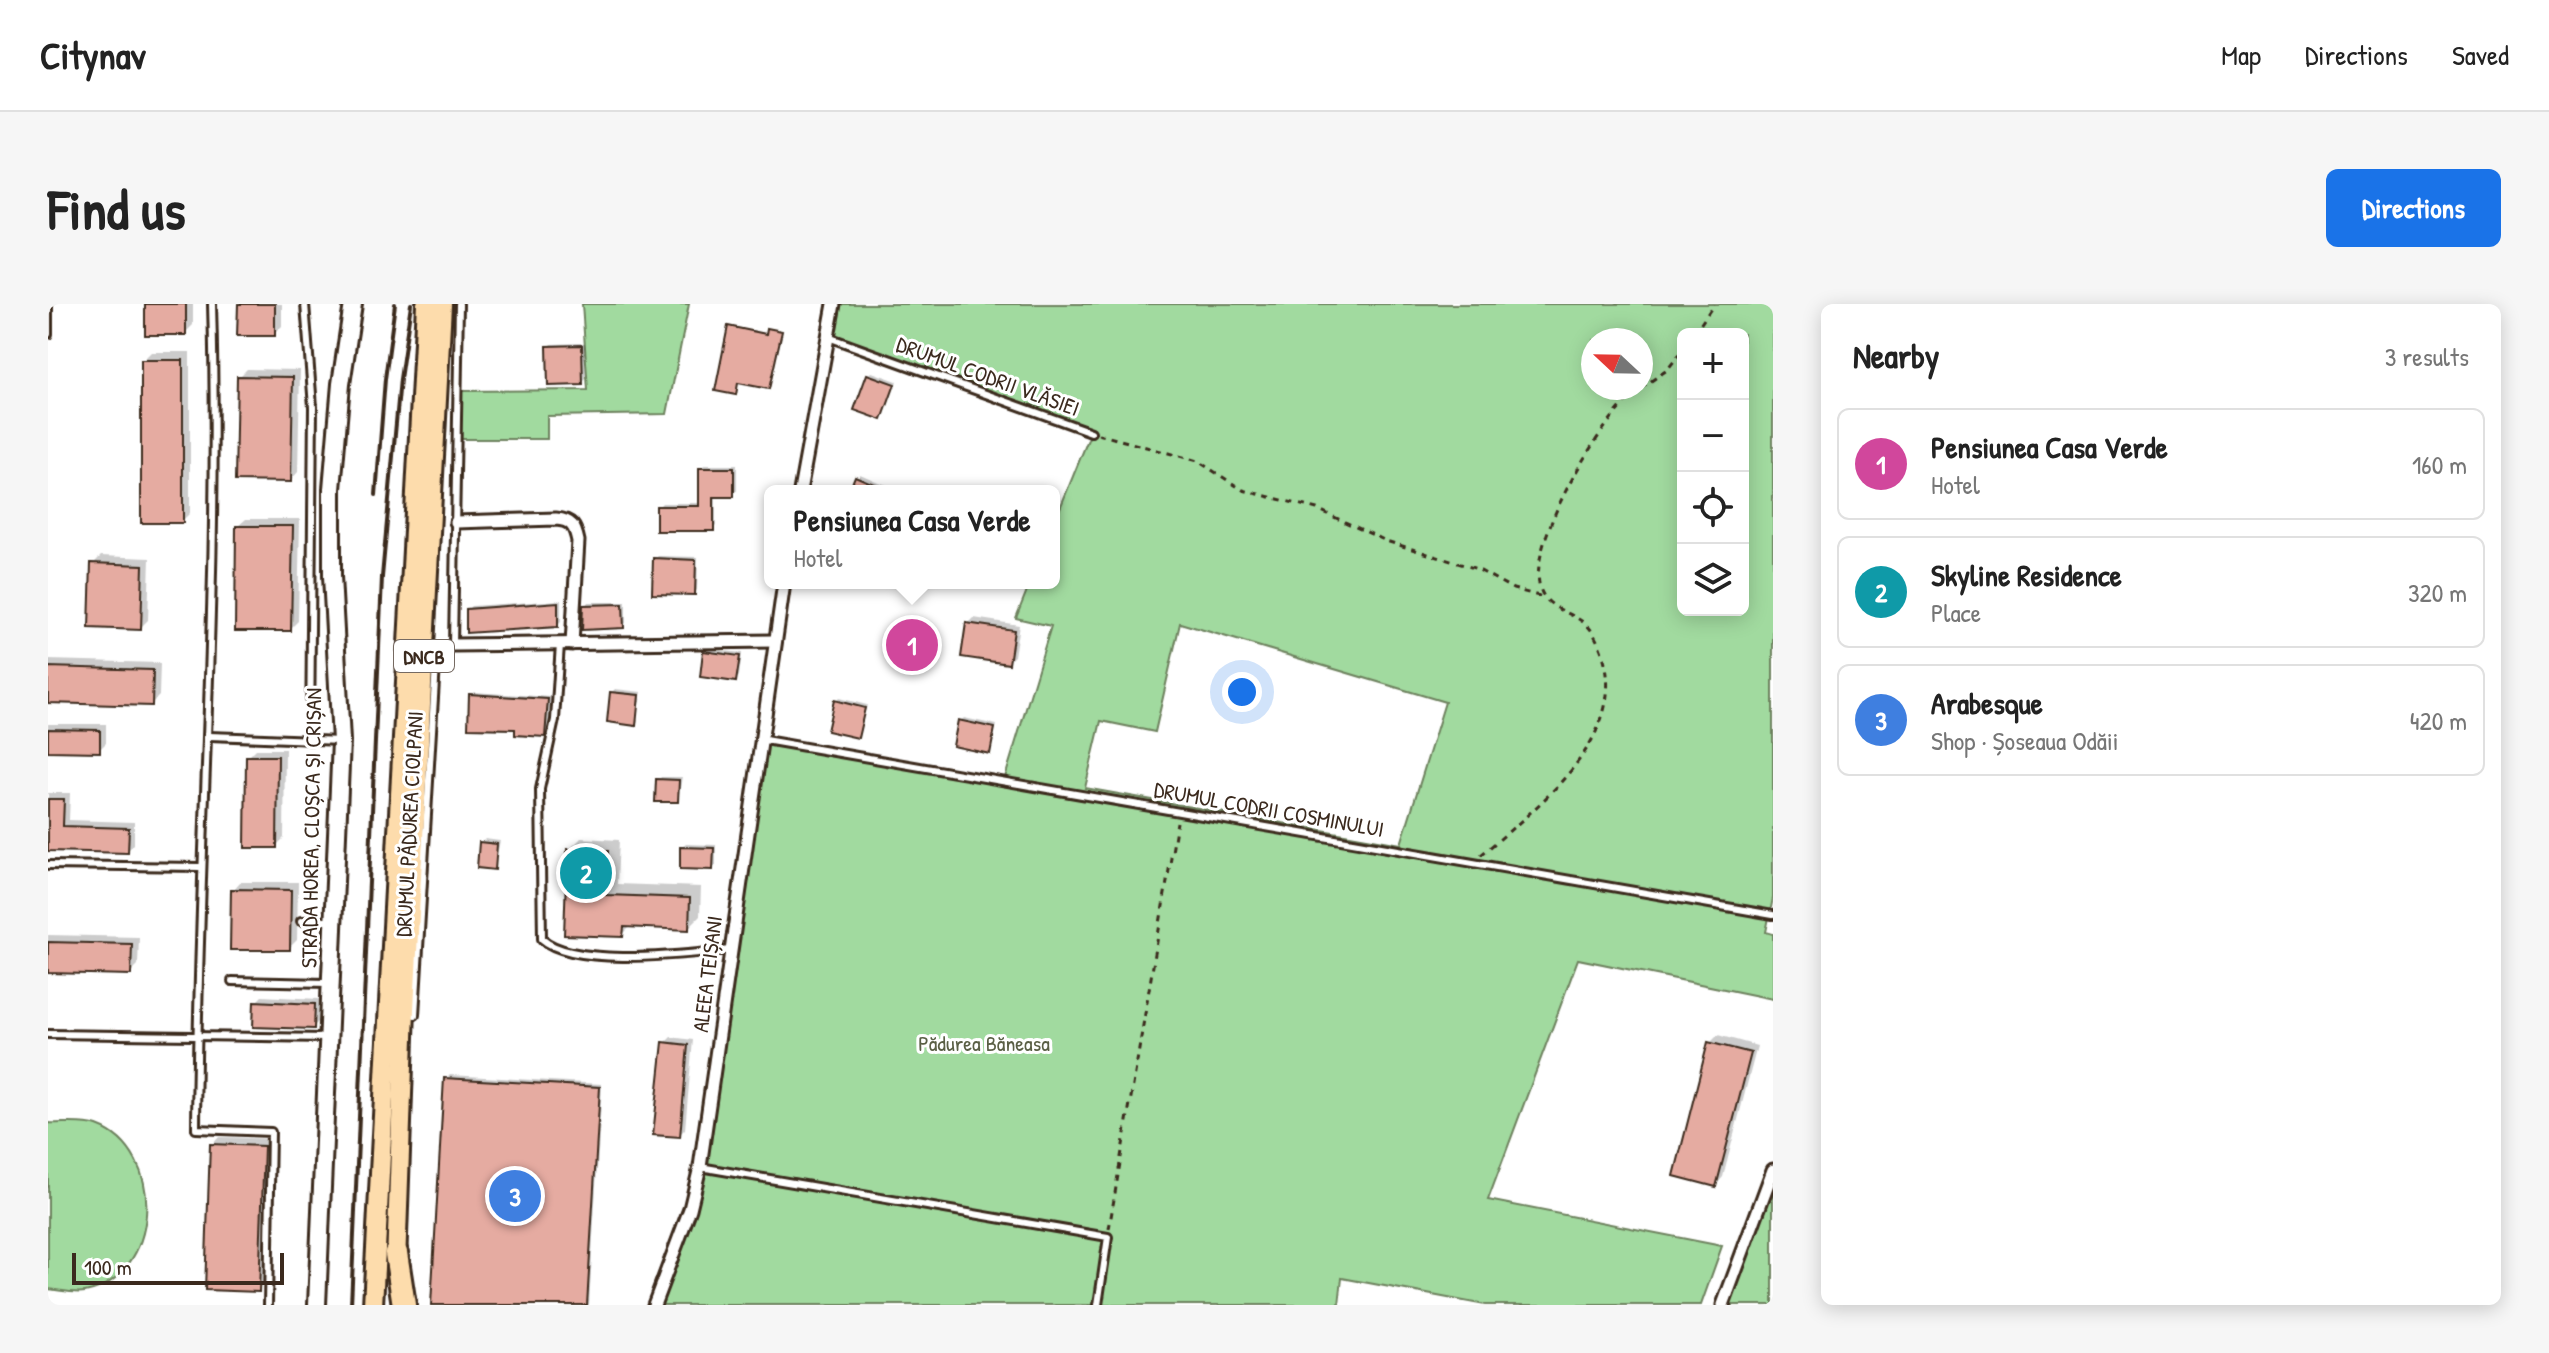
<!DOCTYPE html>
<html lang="en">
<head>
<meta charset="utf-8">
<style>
  body { margin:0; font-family:"Patrick Hand",sans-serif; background:#f6f6f6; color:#222 }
  .controls { position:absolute; right:24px; top:24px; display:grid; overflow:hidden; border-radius:12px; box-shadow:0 4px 20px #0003 }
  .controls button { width:72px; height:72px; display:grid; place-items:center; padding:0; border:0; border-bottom:2px solid #e0e0e0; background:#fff; color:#222; font:40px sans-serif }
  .compass { position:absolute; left:1533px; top:24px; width:72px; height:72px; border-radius:50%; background:#fff; box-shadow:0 4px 20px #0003; rotate:292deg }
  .scale { position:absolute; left:24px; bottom:20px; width:212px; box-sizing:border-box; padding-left:8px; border:4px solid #3b2a1e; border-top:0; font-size:22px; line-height:28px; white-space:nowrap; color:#3b2a1e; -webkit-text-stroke:6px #fff; paint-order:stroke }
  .you { position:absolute; left:1194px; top:388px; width:28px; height:28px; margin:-20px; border:6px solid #fff; border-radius:50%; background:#1a73e8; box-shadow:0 0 0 12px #1a73e833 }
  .badge { display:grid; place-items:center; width:52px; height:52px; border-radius:50%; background:#1a73e8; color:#fff; font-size:26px; font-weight:700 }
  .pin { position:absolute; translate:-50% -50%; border:4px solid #fff; box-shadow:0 2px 8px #0006 }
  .popup { position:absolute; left:716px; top:181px; width:296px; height:104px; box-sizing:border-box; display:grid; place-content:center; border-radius:12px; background:#fff; filter:drop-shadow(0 2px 6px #0005); font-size:26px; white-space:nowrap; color:#767676 }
  .popup b { font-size:30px; color:#222 }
  .popup::after { content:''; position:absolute; left:50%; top:100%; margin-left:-16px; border:16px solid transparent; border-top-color:#fff }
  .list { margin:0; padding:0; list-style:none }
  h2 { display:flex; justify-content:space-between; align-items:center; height:104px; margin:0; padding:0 32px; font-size:34px }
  h2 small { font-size:26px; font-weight:400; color:#767676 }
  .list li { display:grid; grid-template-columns:52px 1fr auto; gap:24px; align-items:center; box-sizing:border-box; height:112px; margin:0 16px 16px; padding:0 16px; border:2px solid #e0e0e0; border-radius:12px }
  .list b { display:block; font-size:30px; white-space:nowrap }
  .list p { margin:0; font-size:26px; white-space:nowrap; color:#767676 }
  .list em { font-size:26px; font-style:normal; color:#767676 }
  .icon { flex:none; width:44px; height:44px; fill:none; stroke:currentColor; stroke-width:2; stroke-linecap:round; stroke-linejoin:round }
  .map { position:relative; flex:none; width:1725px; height:1001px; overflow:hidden; border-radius:12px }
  header { display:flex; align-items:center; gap:48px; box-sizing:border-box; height:112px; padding:0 40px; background:#fff; border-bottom:2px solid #e0e0e0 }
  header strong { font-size:38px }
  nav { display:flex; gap:44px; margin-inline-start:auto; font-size:28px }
  .intro { display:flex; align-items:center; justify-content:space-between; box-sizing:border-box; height:192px; padding:0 48px }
  h1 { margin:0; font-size:56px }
  .button { padding:20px 36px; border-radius:12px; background:#1a73e8; color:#fff; font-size:28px; font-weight:700 }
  main { display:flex; gap:48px; padding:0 48px }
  aside { flex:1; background:#fff; border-radius:12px; box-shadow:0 4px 20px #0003 }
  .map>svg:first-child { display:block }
  .green { fill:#a1da9f; stroke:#6e825e; stroke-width:2; fill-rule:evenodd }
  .shadow { fill:#0003 }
  .building { fill:#e5aba1; stroke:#3b2a1e; stroke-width:2 }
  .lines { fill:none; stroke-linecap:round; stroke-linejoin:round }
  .lane-casing { stroke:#3b2a1e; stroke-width:12 }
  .street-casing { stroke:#3b2a1e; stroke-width:17 }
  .secondary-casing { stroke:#3b2a1e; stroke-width:22 }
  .primary-casing { stroke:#3b2a1e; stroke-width:24 }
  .highway-casing { stroke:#3b2a1e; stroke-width:28 }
  .path { stroke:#3b2a1e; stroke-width:3; stroke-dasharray:6 6; stroke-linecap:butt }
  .lane { stroke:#fff; stroke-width:6 }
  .street { stroke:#fff; stroke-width:11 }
  .secondary { stroke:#fff; stroke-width:16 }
  .primary { stroke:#fddcac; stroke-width:18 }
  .highway { stroke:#fddcac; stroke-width:22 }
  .rail { stroke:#3b2a1e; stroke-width:4 }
  .labels { text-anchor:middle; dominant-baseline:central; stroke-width:6; stroke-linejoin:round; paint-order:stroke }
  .shield { fill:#fff; stroke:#766a62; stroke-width:2 }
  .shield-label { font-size:20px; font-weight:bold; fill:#3b2a1e }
  .street-label { font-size:22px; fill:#3b2a1e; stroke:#fff }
  .park-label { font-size:22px; fill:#5a5f45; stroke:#fff }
</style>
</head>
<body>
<header>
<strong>Citynav</strong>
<nav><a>Map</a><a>Directions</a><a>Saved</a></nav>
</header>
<div class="intro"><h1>Find us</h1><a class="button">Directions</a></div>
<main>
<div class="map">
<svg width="1725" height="1001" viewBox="0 0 1725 1001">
  <rect width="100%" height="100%" fill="#fff"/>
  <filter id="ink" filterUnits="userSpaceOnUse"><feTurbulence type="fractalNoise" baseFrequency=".0125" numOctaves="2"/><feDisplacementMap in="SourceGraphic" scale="16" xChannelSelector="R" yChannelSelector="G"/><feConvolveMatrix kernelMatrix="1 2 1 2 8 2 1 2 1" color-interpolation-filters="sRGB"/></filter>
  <g filter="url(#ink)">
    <g class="green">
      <path d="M534,0H641L619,110L499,112V135H410L412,87L540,86Z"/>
      <path d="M785,0H1725V594L1718,628L1725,630V695L1530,655L1440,896L1674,942L1653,1001H1437L1294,974L1291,1001H606L642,905L711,435L956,477L1003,322L968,314L982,279H1006V219L1043,128L780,33ZM1635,30H1695V306H1635ZM1545,36H1593V84H1545ZM1132,319L1397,398L1353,540L1037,484L1053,417L1107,428Z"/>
      <path d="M0,819C14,820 36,817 49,822C120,848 113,973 37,988C26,990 11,986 0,985Z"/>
      <path d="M1725,886V1001H1681Z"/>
    </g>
    <g class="shadow">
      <path d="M99,0H145V21L137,29Z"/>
      <path d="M192,0H234V22L226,30Z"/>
      <path d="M537,39L538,75L534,79L501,43L504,40Z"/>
      <path d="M103,48H142V209L134,217L95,56Z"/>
      <path d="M199,65L252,66L250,168L243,176L191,73Z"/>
      <path d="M824,68L849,77L833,114L820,71Z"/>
      <path d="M656,161H689V187L668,191V222L665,225L610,203L614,199H653V165Z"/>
      <path d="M812,170L851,187H803Z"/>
      <path d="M198,215H252L250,317L242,325L190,222Z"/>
      <path d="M53,252L102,254L100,316L92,324L45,260Z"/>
      <path d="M610,252L650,253L649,286L646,289L607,255Z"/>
      <path d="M513,296V318L510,321L420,327V305L423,302Z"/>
      <path d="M540,298H578V319L575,322L537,302Z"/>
      <path d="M926,314L971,321L966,352L960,358L920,320Z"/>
      <path d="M861,321L882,325L872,357L858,324Z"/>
      <path d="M660,345L694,349L691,372L688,376L657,348Z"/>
      <path d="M0,356L112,359L111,392L103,400L0,397Z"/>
      <path d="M567,385L594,388L587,419L564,388Z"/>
      <path d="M426,388L503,393L500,427L496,431L469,423L423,391Z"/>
      <path d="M791,394L819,401L809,432L788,397Z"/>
      <path d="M916,414L949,421L941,447L912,417Z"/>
      <path d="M0,420H58V439L51,446L0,445Z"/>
      <path d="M208,445H237L236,534L228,542L200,453Z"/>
      <path d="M613,473H634L630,496L610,476Z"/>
      <path d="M0,489H22L21,516L86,518V540L79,547L0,545Z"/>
      <path d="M533,534L571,536L569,580L653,583L652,612L640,624L584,621L574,631L521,546Z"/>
      <path d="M437,535L452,537L446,564L433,539Z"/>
      <path d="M638,540L668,541V561L664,564L634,543Z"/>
      <path d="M192,578H250L249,636L241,644L185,586Z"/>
      <path d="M0,631L91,633L90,661L82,669L0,667Z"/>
      <path d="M214,692L271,695L270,718L265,723L208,698Z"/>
      <path d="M1670,731L1709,742L1675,873L1668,881L1662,739Z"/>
      <path d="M623,733L645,736L637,825L631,831L617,739Z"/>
      <path d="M402,771L554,780L541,1001H385L398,775Z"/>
      <path d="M171,833L222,835L218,978L210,985L164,841Z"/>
    </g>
    <g class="building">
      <rect x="97" y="0" width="41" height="31"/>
      <path d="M190,0H227V32H189Z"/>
      <path d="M680,22L718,30L719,24L734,27L721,85L690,79L688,91L667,87Z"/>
      <path d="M534,41L535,81L500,82L499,42Z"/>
      <rect x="93" y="56" width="42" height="163"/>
      <path d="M819,70L847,80L834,116L806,106Z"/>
      <path d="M189,72L245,73L243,178L187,177Z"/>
      <path d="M651,164H686V193H666V227H608V202H651Z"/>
      <path d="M807,172L842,187H801Z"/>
      <path d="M188,222H245L243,327H187Z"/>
      <path d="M605,254L648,256L647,291L604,290Z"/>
      <path d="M43,259L95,261L93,326L41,324Z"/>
      <path d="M510,298V323L418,329V305Z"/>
      <path d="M575,300L576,324L534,326L535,301Z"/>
      <path d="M918,319L966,326L961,360L913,353Z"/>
      <path d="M856,323L879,328L873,359L849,354Z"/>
      <path d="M655,347L692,352L688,378L652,373Z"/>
      <path d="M0,363L105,366L104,402L0,399Z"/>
      <path d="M562,388L591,391L588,422L559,418Z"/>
      <path d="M421,390L500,395L497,433L467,431V425L420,424Z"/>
      <path d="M786,396L817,404L810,434L779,427Z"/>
      <path d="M910,416L947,424L942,450L905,442Z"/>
      <path d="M0,425L52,426V448L0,447Z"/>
      <path d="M198,452H230L229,544H197Z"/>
      <path d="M608,475L631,476L630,498H607Z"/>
      <path d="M0,495H16L15,522L81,524L80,549L0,547Z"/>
      <path d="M431,538L449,540L447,566L429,564Z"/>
      <path d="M632,543L666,544L665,566L632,565Z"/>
      <path d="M519,545L560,547L558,591L642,594L641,626L576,623L575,633L516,631Z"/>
      <path d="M183,585L243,586L242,646H182Z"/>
      <path d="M0,638L84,640L83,671L0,669Z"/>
      <path d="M206,697L267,700L266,725L205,723Z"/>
      <path d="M615,738L640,741L632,833L605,831Z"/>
      <path d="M1660,738L1703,749L1668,883L1626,872Z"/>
      <path d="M396,774L552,783L539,1001H383Z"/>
      <path d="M162,840L216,842L211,988L157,986Z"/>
    </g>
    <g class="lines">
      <g class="lane-casing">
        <g id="lane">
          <path d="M164,0C172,275 150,550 148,825L223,828L220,1001"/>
          <path d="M257,0L265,103L262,437"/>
          <path d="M0,30V0"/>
          <path d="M780,33L1043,128"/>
          <path d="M512,340L507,416L492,485L494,635C526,664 639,650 682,646"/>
          <path d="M161,432L293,437"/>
          <path d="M711,435L1725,611"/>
          <path d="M0,561L152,563"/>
          <path d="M253,617H283"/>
          <path d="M184,677L280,679"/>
          <path d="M367,711L388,360L405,341L411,0"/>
          <path d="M0,730L280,734"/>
          <path d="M652,863L1060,933L1050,1001"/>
        </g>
      </g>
      <g class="street-casing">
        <g id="street">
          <path d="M752,187L786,0"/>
          <path d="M408,218L508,215C524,216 527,223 530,237L524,340"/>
          <path d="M405,341L726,337"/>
          <path d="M606,1001L642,905L652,863L736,279"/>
          <path d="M1675,1001L1725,866"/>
        </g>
      </g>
      <g class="secondary-casing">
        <path id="secondary" d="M269,1001L293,437L284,272V185L293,80L305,0"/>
      </g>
      <g class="primary-casing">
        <g id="primary">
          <path d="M348,960L357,705L394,0"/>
          <path d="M325,1001L378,0"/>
        </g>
      </g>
      <g class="highway-casing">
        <path id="highway" d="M348,949L356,1001"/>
      </g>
      <g class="path">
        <path d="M1646,30L1666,0"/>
        <path d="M1593,84L1619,66L1635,46"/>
        <path d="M1050,130L1150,157L1195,186L1269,205L1338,237L1429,265L1465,285L1495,293"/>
        <path d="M1433,551C1494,499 1598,421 1545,329C1534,309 1504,309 1494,289C1472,247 1556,109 1593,84"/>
        <path d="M1061,925L1129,518"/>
      </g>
      <use href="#lane" class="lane"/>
      <use href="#street" class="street"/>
      <use href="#secondary" class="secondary"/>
      <use href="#primary" class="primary"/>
      <use href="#highway" class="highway"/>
      <g class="rail">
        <path d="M328,191L337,75L347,0"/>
        <path d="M303,1001L334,273L352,75L363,0"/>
      </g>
    </g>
  </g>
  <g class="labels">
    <rect class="shield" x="346" y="336" width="60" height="32" rx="6"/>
    <g class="shield-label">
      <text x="376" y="352">DNCB</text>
    </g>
    <g class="street-label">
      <text transform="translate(940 72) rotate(20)">DRUMUL CODRII VLĂSIEI</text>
      <text transform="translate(1221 505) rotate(10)">DRUMUL CODRII COSMINULUI</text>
      <text transform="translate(361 520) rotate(-87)">DRUMUL PĂDUREA CIOLPANI</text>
      <text transform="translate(263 524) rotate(-89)">STRADA HOREA, CLOȘCA ȘI CRIȘAN</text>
      <text transform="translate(659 670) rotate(-83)">ALEEA TEIȘANI</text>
    </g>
    <g class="park-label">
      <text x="936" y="739">Pădurea Băneasa</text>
    </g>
  </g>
</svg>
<div class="controls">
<button>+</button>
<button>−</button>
<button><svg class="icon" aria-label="locate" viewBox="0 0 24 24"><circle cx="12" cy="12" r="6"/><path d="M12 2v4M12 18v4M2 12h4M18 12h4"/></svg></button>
<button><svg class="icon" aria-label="layers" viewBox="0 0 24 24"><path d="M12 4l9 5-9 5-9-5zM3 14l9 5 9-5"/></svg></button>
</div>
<svg class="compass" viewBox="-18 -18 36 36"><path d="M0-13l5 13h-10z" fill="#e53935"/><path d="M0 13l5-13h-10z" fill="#767676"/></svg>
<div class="scale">100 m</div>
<div class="you"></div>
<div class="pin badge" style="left:864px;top:341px;background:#d1479c">1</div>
<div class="popup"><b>Pensiunea Casa Verde</b>Hotel</div>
<div class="pin badge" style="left:538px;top:569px;background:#0f9aa8">2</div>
<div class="pin badge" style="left:467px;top:892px;background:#3f7fe0">3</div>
</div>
<aside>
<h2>Nearby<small>3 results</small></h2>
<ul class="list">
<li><span class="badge" style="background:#d1479c">1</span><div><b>Pensiunea Casa Verde</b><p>Hotel</p></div><em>160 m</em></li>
<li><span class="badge" style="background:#0f9aa8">2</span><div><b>Skyline Residence</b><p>Place</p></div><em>320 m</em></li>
<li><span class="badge" style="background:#3f7fe0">3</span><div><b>Arabesque</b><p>Shop · Șoseaua Odăii</p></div><em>420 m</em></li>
</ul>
</aside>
</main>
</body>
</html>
